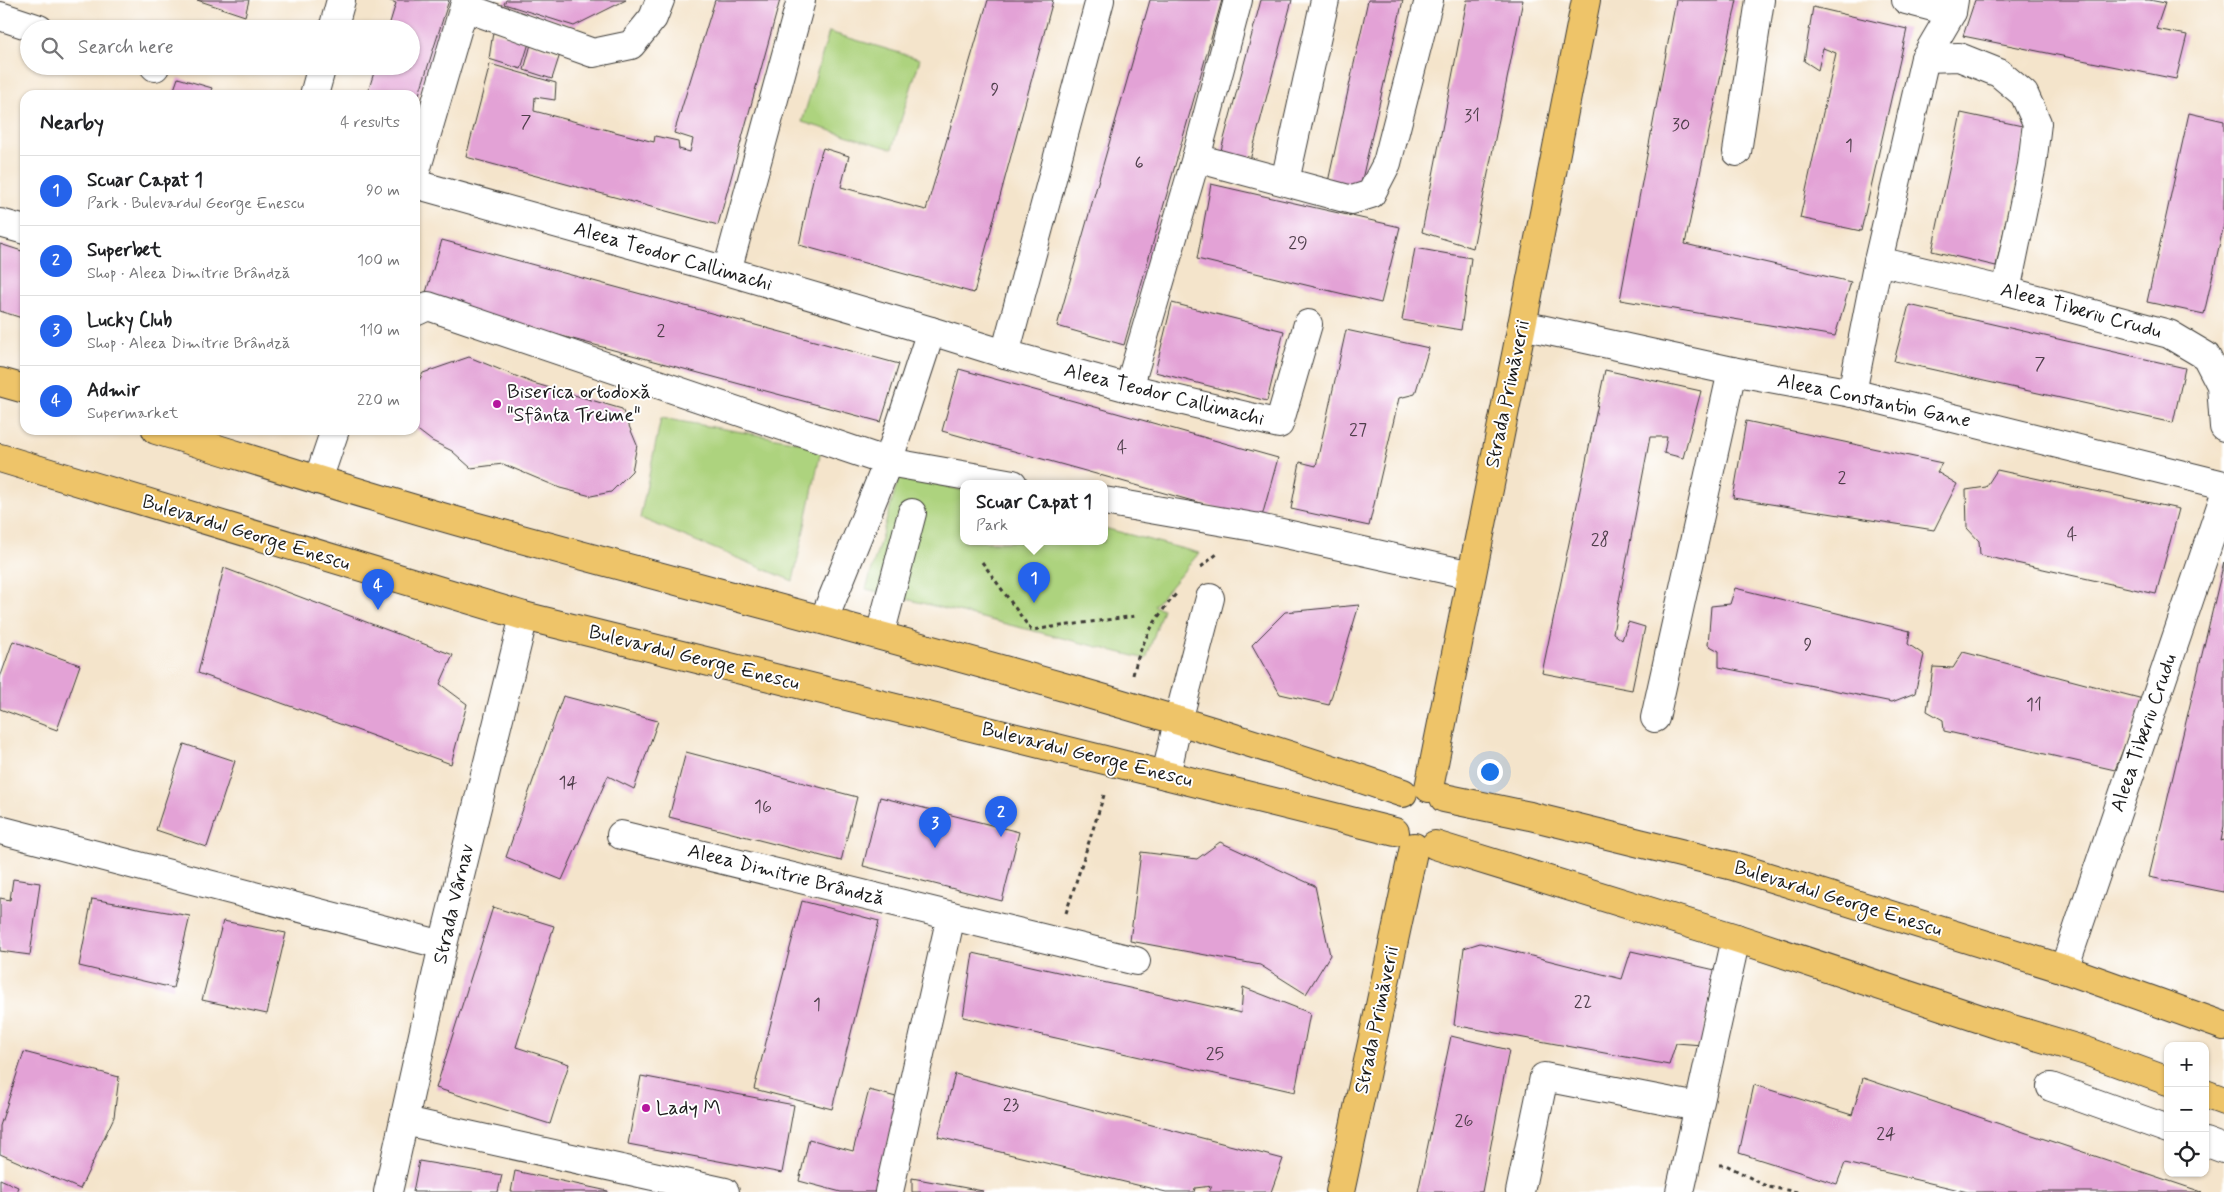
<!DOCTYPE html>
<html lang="en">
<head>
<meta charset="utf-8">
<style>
  body { margin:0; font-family:Mynerve,sans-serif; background:#f6f6f6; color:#202124 }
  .controls { position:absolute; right:15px; bottom:15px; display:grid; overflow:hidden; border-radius:10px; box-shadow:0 1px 4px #0004 }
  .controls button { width:45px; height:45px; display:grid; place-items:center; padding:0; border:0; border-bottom:1px solid #e0e0e0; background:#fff; color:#202124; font:25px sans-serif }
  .you { position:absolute; left:1489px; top:771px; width:18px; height:18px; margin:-12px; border:4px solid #fff; border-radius:50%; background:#1a73e8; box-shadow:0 0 0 8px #1a73e833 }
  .badge { display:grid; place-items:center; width:32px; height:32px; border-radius:50%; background:#2563eb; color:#fff; font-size:16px; font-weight:700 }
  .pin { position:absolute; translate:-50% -41px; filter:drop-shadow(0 1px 2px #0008) }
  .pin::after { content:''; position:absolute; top:26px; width:18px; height:15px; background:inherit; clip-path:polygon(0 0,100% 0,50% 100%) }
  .popup { position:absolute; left:960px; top:480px; width:148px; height:65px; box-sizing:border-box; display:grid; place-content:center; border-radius:10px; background:#fff; filter:drop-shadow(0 1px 4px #0005); font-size:16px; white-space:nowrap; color:#757577 }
  .popup b { font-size:19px; color:#202124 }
  .popup::after { content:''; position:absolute; left:50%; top:100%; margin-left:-10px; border:10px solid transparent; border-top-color:#fff }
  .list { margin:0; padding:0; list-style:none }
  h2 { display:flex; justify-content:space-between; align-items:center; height:65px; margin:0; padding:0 20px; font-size:21px }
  h2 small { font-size:16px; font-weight:400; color:#757577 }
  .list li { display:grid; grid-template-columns:32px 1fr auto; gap:15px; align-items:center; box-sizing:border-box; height:70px; padding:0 20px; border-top:1px solid #e0e0e0 }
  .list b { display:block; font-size:19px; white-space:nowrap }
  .list p { margin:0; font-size:16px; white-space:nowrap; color:#757577 }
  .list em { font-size:16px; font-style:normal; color:#757577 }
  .icon { flex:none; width:28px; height:28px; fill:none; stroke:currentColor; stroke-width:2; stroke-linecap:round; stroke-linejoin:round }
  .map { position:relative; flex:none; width:2224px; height:1192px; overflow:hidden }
  .search { position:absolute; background:#fff; box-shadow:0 1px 4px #0004; left:20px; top:20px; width:400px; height:55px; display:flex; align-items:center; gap:12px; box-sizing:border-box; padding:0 18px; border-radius:28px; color:#757577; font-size:19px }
  .panel { position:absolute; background:#fff; box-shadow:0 1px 4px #0004; left:20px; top:90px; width:400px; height:345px; border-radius:15px }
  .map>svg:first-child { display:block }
  .green { fill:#add37e; stroke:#64784d }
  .building { fill:#e3a2d6 }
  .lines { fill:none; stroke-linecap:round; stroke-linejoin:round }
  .minor-casing { stroke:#3c3a36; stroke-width:30 }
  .major-casing { stroke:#3c3a36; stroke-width:30 }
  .path { stroke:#3c3a36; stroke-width:3; stroke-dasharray:4 4; stroke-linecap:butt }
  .minor { stroke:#fff; stroke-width:28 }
  .major { stroke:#eec469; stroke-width:28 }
  .poi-dot { fill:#b5179e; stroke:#fff; stroke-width:2 }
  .labels { text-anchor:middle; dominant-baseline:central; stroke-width:4; stroke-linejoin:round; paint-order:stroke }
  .number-label { font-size:18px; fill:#4e3e4a }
  .street-label { font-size:20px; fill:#1c1c1c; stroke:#fff }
  .poi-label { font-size:20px; fill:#1c1c1c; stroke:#fff; text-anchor:start }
</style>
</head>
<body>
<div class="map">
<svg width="2224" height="1192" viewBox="0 0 2224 1192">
  <rect width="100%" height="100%" fill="#fff"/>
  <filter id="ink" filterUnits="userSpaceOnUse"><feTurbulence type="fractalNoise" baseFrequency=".02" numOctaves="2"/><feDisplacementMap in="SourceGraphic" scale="10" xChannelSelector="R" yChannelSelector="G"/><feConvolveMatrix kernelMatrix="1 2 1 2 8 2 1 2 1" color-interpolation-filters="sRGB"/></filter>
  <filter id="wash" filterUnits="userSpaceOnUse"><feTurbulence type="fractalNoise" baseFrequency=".0096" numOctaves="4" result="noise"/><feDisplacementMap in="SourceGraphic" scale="20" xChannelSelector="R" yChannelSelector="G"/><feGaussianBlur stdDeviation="1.12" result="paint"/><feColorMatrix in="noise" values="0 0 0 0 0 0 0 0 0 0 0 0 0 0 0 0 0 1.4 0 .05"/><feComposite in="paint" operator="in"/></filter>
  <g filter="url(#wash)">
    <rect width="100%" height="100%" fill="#f4e4cb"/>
    <g class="green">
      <path d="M829,32L920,59L892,149L802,122Z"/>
      <path d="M661,418L822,446L793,581L640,518Z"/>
      <path d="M900,474L964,491V542H1104V528L1199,553L1154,606L1163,609L1146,659L866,589Z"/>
    </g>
    <g id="blocks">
      <g class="building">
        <path d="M197,0H249L245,16Z"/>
        <path d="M388,0H449L415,107V95H367L376,66H411V29H388L396,3Z"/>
        <path d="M506,0H626L574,26L504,4Z"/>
        <path d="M715,0H780L718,225L466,157L490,64L556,83L555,100L535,97L534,111L654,142L655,136L678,141L679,149L690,152L693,139L674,133Z"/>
        <path d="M988,0H1053L974,293L799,245L813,179L823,148L849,156L841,187L926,210Z"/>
        <path d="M1150,0H1222L1124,345L1057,326Z"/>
        <path d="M1261,0H1292L1249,164L1220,154Z"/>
        <path d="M1368,0H1403L1360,188L1328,182Z"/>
        <path d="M1467,0H1523L1473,248L1422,232Z"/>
        <path d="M1676,0H1737L1685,244L1851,282L1835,336L1620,300Z"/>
        <path d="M1975,0H2149L2165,3L2156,29L2187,35L2176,79L1963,36Z"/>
        <path d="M1813,7L1907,29L1861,231L1800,218L1836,53L1823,48L1818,70L1804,61Z"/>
        <path d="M493,32L529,43L521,69L489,59Z"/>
        <path d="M531,44L560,54L552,79L524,70Z"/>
        <path d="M178,78L212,88L209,95H172Z"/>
        <path d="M1961,113L2027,127L1996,266L1932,251Z"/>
        <path d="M2189,113L2224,121V224L2204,314L2147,302Z"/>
        <path d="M1211,184L1400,227L1381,303L1197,259Z"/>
        <path d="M442,240L899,364L881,422L424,299Z"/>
        <path d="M0,244L25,252V319L0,311Z"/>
        <path d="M1415,248L1471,258L1461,330L1402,320Z"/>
        <path d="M1172,303L1284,331L1267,401L1155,372Z"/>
        <path d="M1909,305L2185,368L2173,423L1894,361Z"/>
        <path d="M1346,330L1429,348L1415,394L1399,398L1369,526L1291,509L1300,462L1316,466Z"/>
        <path d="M469,357L533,383L622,409L637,445L632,471L611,492L591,496L560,488L503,464L471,468L452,451L432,441L415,428V388L423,373Z"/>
        <path d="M959,369L1278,458L1261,520L942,431Z"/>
        <path d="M1605,370L1701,391L1683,458L1664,453L1667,437H1650L1613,633L1622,640L1628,622L1645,627L1632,690L1542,673Z"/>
        <path d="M1746,421L1942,463L1937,472L1957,484L1934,530L1733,498Z"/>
        <path d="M1997,470L2179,509L2156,594L1980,555L1979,541L1967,528L1966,490L1986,487Z"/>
        <path d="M2224,562V826L2221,841L2224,840V892L2149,877Z"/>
        <path d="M224,568L453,655L440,684L467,704L451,764L198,673Z"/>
        <path d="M1735,588L1910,631L1908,644L1924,655L1915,693L1892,702L1719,667V651L1708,645L1711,606L1730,604Z"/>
        <path d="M1359,605L1329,705L1280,694L1252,645L1285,612Z"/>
        <path d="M13,641L80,665L57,730L0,709V678Z"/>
        <path d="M1963,652L2143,699L2115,770L1944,731L1943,720L1927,711L1933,667L1953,668Z"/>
        <path d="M563,696L658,721L634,789L608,776L562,880L506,857Z"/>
        <path d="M184,744L235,761L207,847L156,830Z"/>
        <path d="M686,752L857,797L841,861L669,817Z"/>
        <path d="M880,797L1019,832L1002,901L863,866Z"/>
        <path d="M1220,842L1315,886L1330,955L1306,994L1260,965L1130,941L1141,852L1197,859Z"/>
        <path d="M13,879L40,883L30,955L0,951V898L10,900Z"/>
        <path d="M92,899L190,916L173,988L79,966Z"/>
        <path d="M802,901L879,921L832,1109L754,1089Z"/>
        <path d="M493,907L554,926L516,1047L569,1064L550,1124L436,1088Z"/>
        <path d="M223,921L286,933L267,1014L202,1000Z"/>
        <path d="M1480,943L1622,979L1631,951L1715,970L1702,1045L1676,1043L1669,1065L1454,1025L1464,948Z"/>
        <path d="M973,953L1241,1013L1243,987L1310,1013L1295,1092L963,1017Z"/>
        <path d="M1451,1036L1509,1050L1482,1192H1418Z"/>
        <path d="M24,1052L119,1077L114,1117L80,1189L0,1154V1126Z"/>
        <path d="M955,1074L1283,1159L1271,1192H1209L1212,1186L1195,1188L1194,1192H1166L938,1137Z"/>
        <path d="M641,1076L794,1105L782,1173L628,1144Z"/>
        <path d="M1863,1078L2202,1192H1968L1845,1163L1837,1184L1739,1153L1754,1085L1852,1115Z"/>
        <path d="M869,1090L900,1098L875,1192H841L799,1181L809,1139L853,1151Z"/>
        <path d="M419,1161L502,1175L498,1192H413Z"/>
        <path d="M515,1171L608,1191V1192H511Z"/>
        <path d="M912,1178L983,1191L982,1192H912Z"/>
        <path d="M0,1179L18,1187L16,1192H0Z"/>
      </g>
    </g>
  </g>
  <g filter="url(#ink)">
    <use href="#blocks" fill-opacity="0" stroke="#3c3a36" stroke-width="1"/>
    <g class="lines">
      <g class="minor-casing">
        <g id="minor">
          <path d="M1906,0L1952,12"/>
          <path d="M464,7L593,53L631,45L653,18L660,0"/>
          <path d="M0,16L39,29"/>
          <path d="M333,29L341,0"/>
          <path d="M1925,58L1959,57L1999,73L2024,94L2037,123L2032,165L2006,291"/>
          <path d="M154,66L155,67"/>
          <path d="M314,95L322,66"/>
          <path d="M1737,152L1760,0"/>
          <path d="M1196,158L1352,200L1371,194L1387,163L1429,0"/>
          <path d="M415,174L466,0"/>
          <path d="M1285,181L1325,0"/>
          <path d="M415,184L727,271L931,331"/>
          <path d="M0,223L25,230"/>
          <path d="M1878,261L2006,291L2169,334L2206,356L2221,385L2224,427"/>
          <path d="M727,271L801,0"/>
          <path d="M415,312L428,306L888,462L1013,484"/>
          <path d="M1522,325L1732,371L1852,393L2224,485"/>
          <path d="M1005,354L1129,388L1279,424L1308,324"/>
          <path d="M1129,388L1196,158L1238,0"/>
          <path d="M1852,393L1878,261L1925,58L1952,12L1954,0"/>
          <path d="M318,480L335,430"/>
          <path d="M1104,501L1254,527L1471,575"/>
          <path d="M824,619L888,462L931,331L1005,354L1100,0"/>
          <path d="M880,635L912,513"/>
          <path d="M1655,718L1732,371"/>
          <path d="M1166,775L1178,721L1210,598"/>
          <path d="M0,830L443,945"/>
          <path d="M621,835L1136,961"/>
          <path d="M2064,969L2224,497"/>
          <path d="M2051,1087L2168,1129"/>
          <path d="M405,1121L725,1192"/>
          <path d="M2205,1142L2224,1149"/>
          <path d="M388,1192L443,945L524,616"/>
          <path d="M889,1192L951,916"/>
          <path d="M1520,1192L1544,1077L1698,1107"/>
          <path d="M1680,1192L1736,938"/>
        </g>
      </g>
      <g class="major-casing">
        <g id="major">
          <path d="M0,382L25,389"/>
          <path d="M156,430C264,463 372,498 481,528C789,613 1101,689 1403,793"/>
          <path d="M0,458L524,616L1395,832"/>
          <path d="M1429,788L1522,325L1586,0"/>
          <path d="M1444,798L1530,816L1733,866L2064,969L2224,1026"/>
          <path d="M1435,845L1736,938L1999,1025L2086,1051L2168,1081"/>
          <path d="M2205,1094L2224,1101"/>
          <path d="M1340,1192L1414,847"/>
        </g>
      </g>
      <g class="path">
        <path d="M982,562L1031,630L1136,616"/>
        <path d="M1201,567L1217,554"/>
        <path d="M1133,675C1141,642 1155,617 1178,592"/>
        <path d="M1066,913L1105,792"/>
        <path d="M1719,1165H1726L1768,1187L1798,1192"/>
      </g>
      <use href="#minor" class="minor"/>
      <use href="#major" class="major"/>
    </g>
  </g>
  <g class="poi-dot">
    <circle cx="497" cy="404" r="5"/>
    <circle cx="646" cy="1108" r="5"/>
  </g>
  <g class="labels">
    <g class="number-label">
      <text x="995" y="90">9</text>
      <text x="1472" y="116">31</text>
      <text x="526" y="122">7</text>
      <text x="1681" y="125">30</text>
      <text x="1849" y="146">1</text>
      <text x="1139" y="163">6</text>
      <text x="1298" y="243">29</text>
      <text x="661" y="331">2</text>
      <text x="2040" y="364">7</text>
      <text x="1358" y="430">27</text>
      <text x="1122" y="448">4</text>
      <text x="1842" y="478">2</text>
      <text x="2072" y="535">4</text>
      <text x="1600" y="540">28</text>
      <text x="1808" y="645">9</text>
      <text x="2034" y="705">11</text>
      <text x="568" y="783">14</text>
      <text x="763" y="807">16</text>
      <text x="1583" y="1002">22</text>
      <text x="817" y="1005">1</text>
      <text x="1215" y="1054">25</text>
      <text x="1011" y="1105">23</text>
      <text x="1464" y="1121">26</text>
      <text x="1886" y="1134">24</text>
    </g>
    <g class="street-label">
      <text transform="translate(673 257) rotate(16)">Aleea Teodor Callimachi</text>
      <text transform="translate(2081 311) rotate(15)">Aleea Tiberiu Crudu</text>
      <text transform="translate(1508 394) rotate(-78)">Strada Primăverii</text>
      <text transform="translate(1164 395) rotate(14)">Aleea Teodor Callimachi</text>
      <text transform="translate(1874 401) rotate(12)">Aleea Constantin Gane</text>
      <text transform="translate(246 533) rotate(17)">Bulevardul George Enescu</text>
      <text transform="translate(694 658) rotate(14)">Bulevardul George Enescu</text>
      <text transform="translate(2144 733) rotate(-71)">Aleea Tiberiu Crudu</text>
      <text transform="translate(1087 755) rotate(14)">Bulevardul George Enescu</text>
      <text transform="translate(786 875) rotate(14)">Aleea Dimitrie Brândză</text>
      <text transform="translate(1838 899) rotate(17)">Bulevardul George Enescu</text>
      <text transform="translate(454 904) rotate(-77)">Strada Vârnav</text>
      <text transform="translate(1377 1020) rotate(-78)">Strada Primăverii</text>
    </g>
    <g class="poi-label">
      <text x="507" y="392">Biserica ortodoxă<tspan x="507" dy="23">"Sfânta Treime"</tspan></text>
      <text x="656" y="1108">Lady M</text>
    </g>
  </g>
</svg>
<div class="controls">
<button>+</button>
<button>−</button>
<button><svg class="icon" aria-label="locate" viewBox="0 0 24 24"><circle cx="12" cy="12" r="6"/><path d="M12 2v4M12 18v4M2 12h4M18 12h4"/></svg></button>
</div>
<div class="you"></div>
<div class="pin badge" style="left:1034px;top:603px">1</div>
<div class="popup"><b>Scuar Capat 1</b>Park</div>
<div class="pin badge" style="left:1001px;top:837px">2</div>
<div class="pin badge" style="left:935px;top:848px">3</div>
<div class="pin badge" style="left:378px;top:610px">4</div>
<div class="search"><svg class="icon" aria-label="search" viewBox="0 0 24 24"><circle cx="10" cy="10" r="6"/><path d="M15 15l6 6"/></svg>Search here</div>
<section class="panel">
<h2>Nearby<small>4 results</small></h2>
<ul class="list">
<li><span class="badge">1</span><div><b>Scuar Capat 1</b><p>Park · Bulevardul George Enescu</p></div><em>90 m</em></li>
<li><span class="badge">2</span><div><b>Superbet</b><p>Shop · Aleea Dimitrie Brândză</p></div><em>100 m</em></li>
<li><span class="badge">3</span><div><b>Lucky Club</b><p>Shop · Aleea Dimitrie Brândză</p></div><em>110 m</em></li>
<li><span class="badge">4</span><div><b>Admir</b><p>Supermarket</p></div><em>220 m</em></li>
</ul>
</section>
</div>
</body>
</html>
